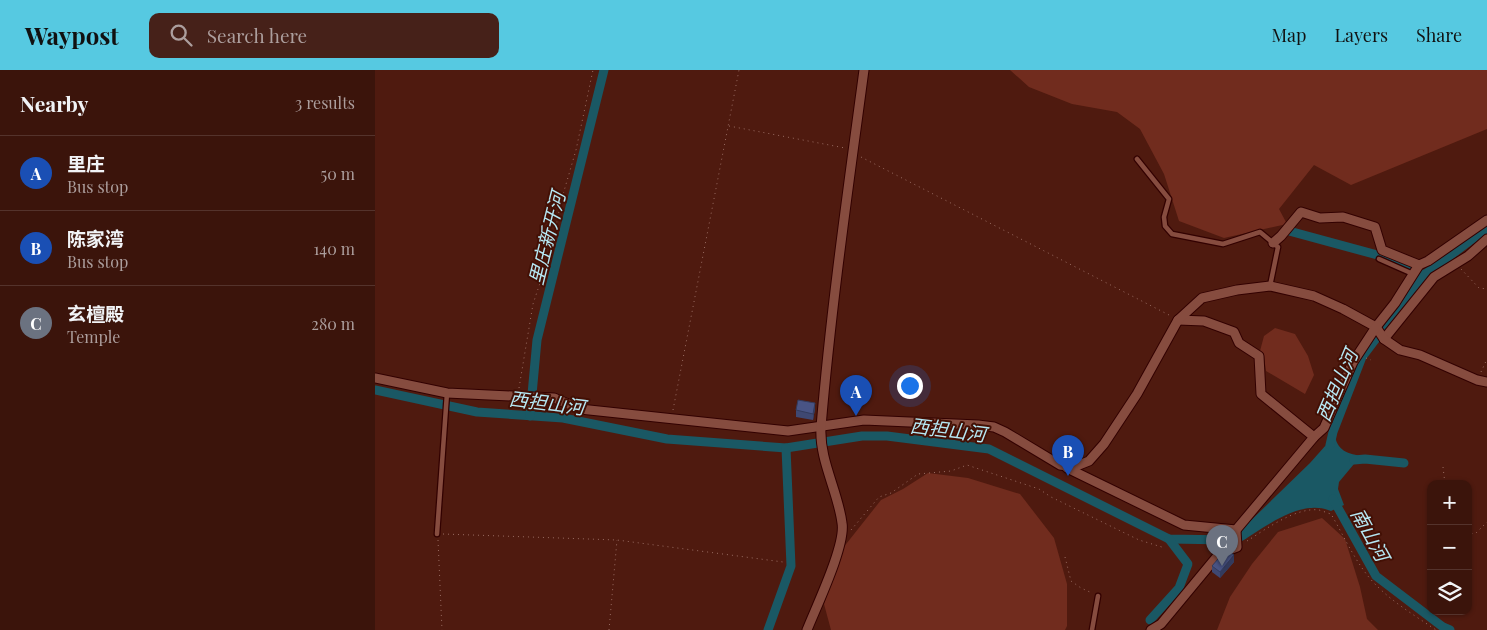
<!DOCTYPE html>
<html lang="en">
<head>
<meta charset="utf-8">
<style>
  body { margin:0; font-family:"Playfair Display","Noto Sans SC",serif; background:#462119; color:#f1f3f6 }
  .controls { position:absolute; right:15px; bottom:15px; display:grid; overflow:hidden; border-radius:10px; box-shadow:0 1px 4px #0004 }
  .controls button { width:45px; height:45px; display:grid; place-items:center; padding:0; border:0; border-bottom:1px solid #54332c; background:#3b140b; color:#f1f3f6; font:25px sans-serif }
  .you { position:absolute; left:534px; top:315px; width:18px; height:18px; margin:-12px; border:4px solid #fff; border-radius:50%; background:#1a73e8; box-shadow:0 0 0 8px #1a73e833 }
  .badge { display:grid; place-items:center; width:32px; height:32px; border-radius:50%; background:#56c9e1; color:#fff; font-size:16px; font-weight:700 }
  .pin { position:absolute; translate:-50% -41px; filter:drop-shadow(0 1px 2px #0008) }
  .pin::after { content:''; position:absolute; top:26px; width:18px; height:15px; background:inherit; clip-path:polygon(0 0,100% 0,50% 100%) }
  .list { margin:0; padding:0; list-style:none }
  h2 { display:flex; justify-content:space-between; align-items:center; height:65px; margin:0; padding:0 20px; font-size:21px }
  h2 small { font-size:16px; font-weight:400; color:#ac9e9d }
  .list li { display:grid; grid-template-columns:32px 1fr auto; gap:15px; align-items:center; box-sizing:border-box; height:75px; padding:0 20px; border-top:1px solid #54332c }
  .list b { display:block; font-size:19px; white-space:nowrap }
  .list p { margin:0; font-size:16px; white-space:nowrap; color:#ac9e9d }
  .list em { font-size:16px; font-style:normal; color:#ac9e9d }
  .icon { flex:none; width:28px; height:28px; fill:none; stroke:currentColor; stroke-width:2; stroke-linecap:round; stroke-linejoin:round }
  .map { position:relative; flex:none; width:1112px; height:560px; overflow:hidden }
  header { display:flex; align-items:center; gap:30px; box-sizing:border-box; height:70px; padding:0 25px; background:#56c9e1; color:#111 }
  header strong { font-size:24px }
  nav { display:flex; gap:28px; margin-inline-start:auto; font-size:18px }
  .search { width:350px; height:45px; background:#462119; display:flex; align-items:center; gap:12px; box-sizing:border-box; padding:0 18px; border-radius:10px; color:#ac9e9d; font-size:19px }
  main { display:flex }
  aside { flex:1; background:#3b140b }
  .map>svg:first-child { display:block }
  .green { fill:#712c1e }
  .water { fill:#1a5864 }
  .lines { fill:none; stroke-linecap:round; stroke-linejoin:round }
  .canal { stroke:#1a5864; stroke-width:9 }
  .service-casing { stroke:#320100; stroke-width:7 }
  .minor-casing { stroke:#320100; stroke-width:11 }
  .path { stroke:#9a6d63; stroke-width:1; stroke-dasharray:1 4; stroke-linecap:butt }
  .service { stroke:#864c3f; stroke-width:4.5 }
  .minor { stroke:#864c3f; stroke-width:9 }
  .wall { fill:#3f4872 }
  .shaded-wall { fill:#333b5d }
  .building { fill:#495485; stroke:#333b5d }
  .labels { text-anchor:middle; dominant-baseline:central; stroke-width:4; stroke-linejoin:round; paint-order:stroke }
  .water-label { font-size:19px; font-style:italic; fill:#b6e8f4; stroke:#431005 }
</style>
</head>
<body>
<header>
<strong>Waypost</strong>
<div class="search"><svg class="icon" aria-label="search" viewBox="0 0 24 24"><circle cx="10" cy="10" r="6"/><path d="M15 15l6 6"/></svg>Search here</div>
<nav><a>Map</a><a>Layers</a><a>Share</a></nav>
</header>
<main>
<aside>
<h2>Nearby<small>3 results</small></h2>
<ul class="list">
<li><span class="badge" style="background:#1a4fb4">A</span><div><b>里庄</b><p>Bus stop</p></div><em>50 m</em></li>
<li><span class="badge" style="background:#1a4fb4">B</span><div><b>陈家湾</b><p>Bus stop</p></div><em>140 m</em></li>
<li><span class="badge" style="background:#6b7280">C</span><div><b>玄檀殿</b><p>Temple</p></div><em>280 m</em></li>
</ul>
</aside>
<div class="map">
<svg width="1112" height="560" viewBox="0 0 1112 560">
  <rect width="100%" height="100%" fill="#4f1a0f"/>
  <g class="green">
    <path d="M635,0H1112V59L976,115L939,95L904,139L912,154L849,168L804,151L789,104L765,59L742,42L697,34L654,17Z"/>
    <path d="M900,258L920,264L933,286L939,305L930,324L891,301L889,287L885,281L889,266Z"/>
    <path d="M553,403L593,408L645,424L679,468L692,514V556L690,560H456L449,534L468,478L506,430L528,419Z"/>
    <path d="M947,448L970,469L985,517L992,549L1003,560H842L855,527L877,494L903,462Z"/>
  </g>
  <path class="water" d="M954,365L960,366C963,383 976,384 991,387V390L979,394L964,412L963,419L969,435L956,441C925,428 889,458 864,473V462L935,393L951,375Z"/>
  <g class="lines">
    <g class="canal">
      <path d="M914,161L1021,190L1047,204"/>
      <path d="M0,320L102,342L188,348L292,369L411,378L487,366H512L614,379L794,469L854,470L868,465"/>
      <path d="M155,346L162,270L229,0"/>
      <path d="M955,375L958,362L987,287L1049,205L1112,158"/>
      <path d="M979,390L990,389L1029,393"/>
      <path d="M958,429L1001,506L1068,557L1075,560"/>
      <path d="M775,550L804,518L813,494L794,469"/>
      <path d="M393,560L416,496L411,378"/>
    </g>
    <g class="service-casing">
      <g id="service">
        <path d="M762,89L794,129L789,147L790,156L797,164L848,174L885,162L903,177L895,216"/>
        <path d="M1004,189L1038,204"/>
        <path d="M62,464L72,323"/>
        <path d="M717,560L723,526"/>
      </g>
    </g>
    <g class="minor-casing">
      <g id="minor">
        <path d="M898,173L906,166L926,142L945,148L968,147L1000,157L1007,180L1044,195L1053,191L1112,150"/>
        <path d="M803,250L829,251L859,262L864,273L884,286L886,324L939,367"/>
        <path d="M1009,269L1059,207L1093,186L1112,169"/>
        <path d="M0,308L72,323L179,328L205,339L413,361L489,350L603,355L619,357L630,362L685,395L699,397L714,391L729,374L762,324L803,250L827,228L862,220L895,216L939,226L968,239L1001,257L1009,269L1025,280L1045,285L1102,310L1112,312"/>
        <path d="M692,398L809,455L861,460L939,367L949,358L978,292L1001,257L1020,233L1044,195"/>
        <path d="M432,560C441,537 471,475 467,453C463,421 444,390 446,357C456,238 473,119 489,0"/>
        <path d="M776,560L786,554L844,484L862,477L861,460"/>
      </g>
    </g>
    <g class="path">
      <path d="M354,56L470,78"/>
      <path d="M486,87L796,246"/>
      <path d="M1086,199L1104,218L1112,219"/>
      <path d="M991,288L996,290"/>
      <path d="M1106,302L1112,289"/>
      <path d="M144,318L158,234L175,183L187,128L201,80L218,0"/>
      <path d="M298,340L364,0"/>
      <path d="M1068,397L1070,414"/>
      <path d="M476,460L504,427L516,423L543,404L576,401L592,395L664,419L676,427L764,470L790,478"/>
      <path d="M1093,461L1095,464L1101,463L1112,452"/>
      <path d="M68,464L242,470L408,492"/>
      <path d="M63,470L67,560"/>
      <path d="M872,471C891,459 921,437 944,440C948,441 952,443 956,444C969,466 981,494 999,513C1017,532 1039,545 1061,560"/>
      <path d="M690,487L696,511L706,518L717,523"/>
      <path d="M234,560L242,470"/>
    </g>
    <use href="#service" class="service"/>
    <use href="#minor" class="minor"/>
  </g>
  <g class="wall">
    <path d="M440,339L438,350L421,347V340Z"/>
    <path d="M859,492L845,508L837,502V496Z"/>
  </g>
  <g class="shaded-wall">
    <path d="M440,333V339L438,350V344Z"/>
    <path d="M859,485V492L845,508V502Z"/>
  </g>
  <g class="building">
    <path d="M423,330L440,333L438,344L421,340Z"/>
    <path d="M854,481L859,485L845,502L837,496L848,483Z"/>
  </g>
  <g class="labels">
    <g class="water-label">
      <text transform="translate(171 168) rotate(-76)">里庄新开河</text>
      <text transform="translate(961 315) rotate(-67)">西担山河</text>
      <text transform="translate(172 332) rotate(7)">西担山河</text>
      <text transform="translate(573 359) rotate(7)">西担山河</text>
      <text transform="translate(996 464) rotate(61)">南山河</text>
    </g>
  </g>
</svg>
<div class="controls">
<button>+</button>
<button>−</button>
<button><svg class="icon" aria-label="layers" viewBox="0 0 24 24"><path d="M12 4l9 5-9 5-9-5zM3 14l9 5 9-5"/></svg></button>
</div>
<div class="you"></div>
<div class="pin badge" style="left:481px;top:346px;background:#1a4fb4">A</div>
<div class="pin badge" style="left:693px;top:406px;background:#1a4fb4">B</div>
<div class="pin badge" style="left:847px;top:496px;background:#6b7280">C</div>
</div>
</main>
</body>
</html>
